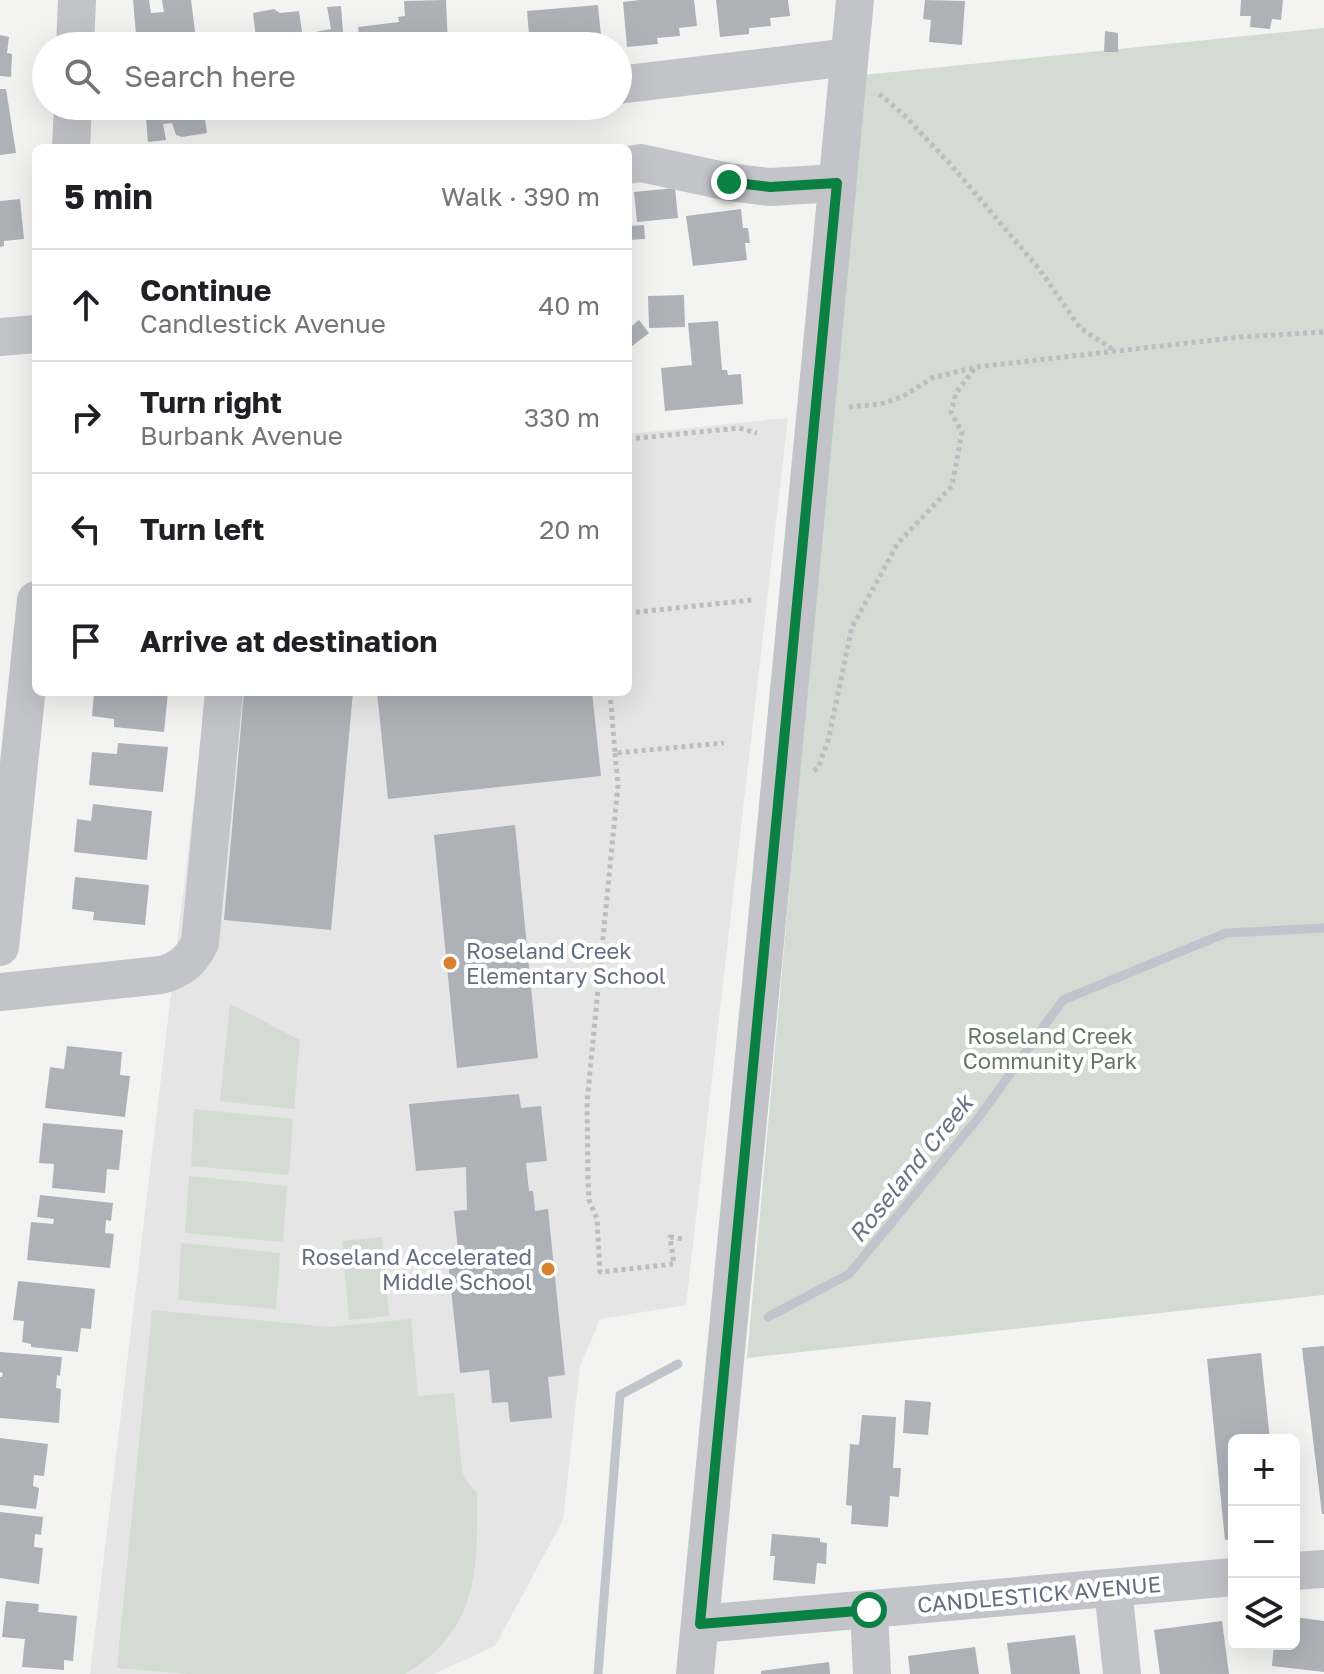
<!DOCTYPE html>
<html lang="en">
<head>
<meta charset="utf-8">
<style>
  body { margin:0; font-family:"Golos Text",sans-serif; background:#f2f2f2; color:#202124 }
  .controls { position:absolute; right:24px; bottom:24px; display:grid; overflow:hidden; border-radius:12px; box-shadow:0 8px 32px #0002 }
  .controls button { width:72px; height:72px; display:grid; place-items:center; padding:0; border:0; border-bottom:2px solid #e0e0e0; background:#fff; color:#202124; font:40px sans-serif }
  .stop { position:absolute; width:24px; height:24px; margin:-18px; border:6px solid #0b8043; border-radius:50%; background:#fff }
  .stop.end { background:#0b8043; border-color:#fff; box-shadow:0 2px 8px #0008 }
  .list { margin:0; padding:0; list-style:none }
  h2 { display:flex; justify-content:space-between; align-items:center; height:104px; margin:0; padding:0 32px; font-size:34px }
  h2 small { font-size:26px; font-weight:400; color:#757577 }
  .list li { display:grid; grid-template-columns:52px 1fr auto; gap:24px; align-items:center; box-sizing:border-box; height:112px; padding:0 32px; border-top:2px solid #e0e0e0 }
  .list b { display:block; font-size:30px; white-space:nowrap }
  .list p { margin:0; font-size:26px; white-space:nowrap; color:#757577 }
  .list em { font-size:26px; font-style:normal; color:#757577 }
  .icon { flex:none; width:44px; height:44px; fill:none; stroke:currentColor; stroke-width:2; stroke-linecap:round; stroke-linejoin:round }
  .map { position:relative; flex:none; width:1324px; height:1674px; overflow:hidden }
  .search { position:absolute; background:#fff; box-shadow:0 8px 32px #0002; left:32px; top:32px; width:600px; height:88px; display:flex; align-items:center; gap:20px; box-sizing:border-box; padding:0 28px; border-radius:44px; color:#757577; font-size:30px }
  .panel { position:absolute; background:#fff; box-shadow:0 8px 32px #0002; left:32px; top:144px; width:600px; height:552px; border-radius:12px }
  .map>svg:first-child { display:block }
  .built { fill:#e4e5e4 }
  .green { fill:#d3dbd2 }
  .lines { fill:none; stroke-linecap:round; stroke-linejoin:round }
  .stream { stroke:#c0c5cd; stroke-width:9 }
  .building { fill:#aeb1b8 }
  .path { stroke:#bcbdc0; stroke-width:5; stroke-dasharray:4 4; stroke-linecap:butt }
  .minor { stroke:#c3c4c9; stroke-width:38 }
  .route { stroke:#0b8043; stroke-width:10 }
  .poi-dot { fill:#d8812e; stroke:#fff; stroke-width:3 }
  .labels { text-anchor:middle; dominant-baseline:central; stroke-width:8; stroke-linejoin:round; paint-order:stroke }
  .poi-label { font-size:22px; fill:#656d80; stroke:#fff; text-anchor:start }
  .park-label { font-size:22px; fill:#647865; stroke:#fff }
  .street-label { font-size:22px; fill:#656d80; stroke:#fff }
  .water-label { font-size:24px; font-style:italic; fill:#667484; stroke:#fff }
</style>
</head>
<body>
<div class="map">
<svg width="1324" height="1674" viewBox="0 0 1324 1674">
  <rect width="100%" height="100%" fill="#f3f4f1"/>
  <path class="built" d="M788,418L686,1305L600,1319L580,1366L563,1520L495,1646L434,1674H90L207,692H628V434Z"/>
  <g class="green">
    <path d="M1324,28V1295L747,1358L863,75Z"/>
    <path d="M230,1004L300,1040L294,1109L220,1101Z"/>
    <path d="M194,1109L293,1119L289,1175L191,1166Z"/>
    <path d="M189,1176L287,1186L283,1242L185,1233Z"/>
    <path d="M382,1237L389,1316L349,1320L342,1241Z"/>
    <path d="M181,1243L280,1253L276,1309L178,1300Z"/>
    <path d="M152,1310L329,1327L411,1319L418,1396L454,1393L462,1470L465,1479L477,1493C478,1570 478,1631 405,1674H188L117,1668Z"/>
  </g>
  <g class="lines">
    <g class="stream">
      <path d="M768,1317L849,1274L979,1117L1063,1000L1226,933L1324,928"/>
      <path d="M598,1674L620,1395L678,1364"/>
    </g>
  </g>
  <g class="building">
    <path d="M133,0H149L151,13L164,12L162,0H191L197,46H137Z"/>
    <path d="M446,0L448,46H360L358,27L399,22L398,17L405,16L404,1Z"/>
    <path d="M640,0H694L697,26L679,28L680,36L657,38L658,44L627,47L623,2Z"/>
    <path d="M716,0H788L790,16L770,18L771,26L749,28V34L720,37Z"/>
    <path d="M925,0L965,1L962,45L929,42L931,20L923,19Z"/>
    <path d="M1241,0H1283L1281,20L1272,19L1270,29L1250,27L1251,16H1240Z"/>
    <path d="M598,5L601,36L582,38L583,46H530L527,11Z"/>
    <path d="M341,6L344,46H257L253,13L274,9L280,13L299,11L302,32H305L306,36L315,37V32L331,29L327,7Z"/>
    <path d="M1105,31L1118,33V52H1104Z"/>
    <path d="M0,35L9,37L7,53L12,54L11,77L0,76Z"/>
    <path d="M0,89H6L16,153L0,155Z"/>
    <path d="M145,106H203L207,133L182,137L176,135L172,123L163,124L166,140L148,142Z"/>
    <path d="M675,188L678,218L637,222L634,192Z"/>
    <path d="M20,199L24,239L4,241V246L0,247V201Z"/>
    <path d="M741,209L743,228H748L750,243H745L747,260L693,266L686,216Z"/>
    <path d="M644,225L645,239L628,240V226Z"/>
    <path d="M684,295L685,327L649,328L648,296Z"/>
    <path d="M639,320L649,333L631,347L628,342V329Z"/>
    <path d="M718,321L722,370H727L728,375L741,374L743,404L665,411L661,368L692,365L688,323Z"/>
    <path d="M94,692H168L164,732L114,727V719L92,716Z"/>
    <path d="M244,692H353L331,930L224,920Z"/>
    <path d="M377,692H592L601,776L388,799Z"/>
    <path d="M118,743L168,747L163,792L89,785L92,752L117,754Z"/>
    <path d="M93,804L152,811L147,860L74,852L77,819L91,821Z"/>
    <path d="M515,825L538,1058L457,1068L434,835Z"/>
    <path d="M75,877L149,885L145,925L93,920L94,912L72,909Z"/>
    <path d="M67,1046L122,1052L120,1075L130,1076L125,1117L45,1108L50,1067L64,1069Z"/>
    <path d="M519,1094L521,1108L541,1106L547,1161L526,1163L529,1191H533L535,1211L548,1209L565,1375L548,1377L552,1418L510,1422L508,1402L492,1403L489,1370L460,1373L447,1251L458,1250L454,1211L467,1210L466,1167L416,1171L409,1104Z"/>
    <path d="M43,1123L123,1130L119,1170L107,1169L105,1193L52,1188L54,1164L39,1163Z"/>
    <path d="M40,1195L113,1203L111,1221L106,1220L105,1233L114,1234L110,1268L27,1260L31,1222L53,1224L54,1219L37,1217Z"/>
    <path d="M18,1281L95,1289L91,1329L81,1328L78,1352L31,1347V1344L22,1342L24,1321L13,1320Z"/>
    <path d="M1324,1346V1514H1322L1302,1348Z"/>
    <path d="M0,1352L62,1357L60,1376L57,1375L56,1388L61,1389L59,1423L0,1418V1377H2L3,1373L0,1372Z"/>
    <path d="M1261,1353L1270,1440H1234V1539L1225,1540L1207,1359Z"/>
    <path d="M905,1400L931,1402L928,1435L903,1433Z"/>
    <path d="M862,1415L896,1417L893,1468H901L899,1497L890,1496L888,1527L851,1524L852,1506L846,1505L850,1444L859,1445Z"/>
    <path d="M0,1438L48,1444L44,1476L34,1475L33,1486L39,1488L36,1509L0,1505Z"/>
    <path d="M0,1512L43,1517L41,1535L35,1534L34,1547L43,1548L39,1584L0,1578Z"/>
    <path d="M772,1534L820,1538V1542L827,1543L826,1564L817,1563L815,1584L773,1580L775,1556H770Z"/>
    <path d="M6,1601L39,1604L38,1612L77,1616L73,1661L64,1660V1670L22,1667L25,1639L2,1637Z"/>
    <path d="M1294,1617L1324,1621V1672L1272,1666L1274,1644H1294Z"/>
    <path d="M1222,1621L1229,1674H1160L1154,1630Z"/>
    <path d="M1075,1635L1080,1674H1011L1007,1643Z"/>
    <path d="M975,1647L979,1674H910L908,1656Z"/>
    <path d="M829,1662L830,1674H761V1671Z"/>
  </g>
  <g class="lines">
    <g class="path">
      <path d="M879,94L903,114L952,166L1040,270L1080,328L1114,350"/>
      <path d="M849,407L880,404L902,397L932,378L976,367L1240,337L1324,332"/>
      <path d="M628,439L739,428L757,433"/>
      <path d="M628,613L752,600"/>
      <path d="M610,692L615,753L724,743"/>
      <path d="M615,753L618,785L587,1102L588,1179L589,1200L597,1219L600,1272L674,1264L670,1237L683,1239"/>
      <path d="M814,771L818,768L828,741L852,627L898,543L952,486L962,432L951,412L956,393L975,368"/>
    </g>
    <g class="minor">
      <path d="M75,46L77,0"/>
      <path d="M618,85L849,57"/>
      <path d="M71,148L73,106"/>
      <path d="M628,165L641,163L729,182L770,187L837,183"/>
      <path d="M0,337L36,334"/>
      <path d="M0,947L36,600"/>
      <path d="M0,992L161,975C180,970 191,961 200,943L224,692"/>
      <path d="M1294,1571L1324,1569"/>
      <path d="M1113,1588L1122,1674"/>
      <path d="M869,1610L872,1674"/>
      <path d="M700,1624L1234,1577"/>
      <path d="M695,1674L855,0"/>
    </g>
  </g>
  <g class="lines">
    <path class="route" d="M729,182L770,187L837,183L700,1624L869,1610"/>
  </g>
  <g class="poi-dot">
    <circle cx="450" cy="963" r="8"/>
    <circle cx="548" cy="1269" r="8"/>
  </g>
  <g class="labels">
    <g class="poi-label">
      <text x="466" y="950">Roseland Creek<tspan x="466" dy="25">Elementary School</tspan></text>
      <text x="532" y="1256" text-anchor="end">Roseland Accelerated<tspan x="532" dy="25">Middle School</tspan></text>
    </g>
    <g class="park-label">
      <text x="1050" y="1035">Roseland Creek<tspan x="1050" dy="25">Community Park</tspan></text>
    </g>
    <g class="street-label">
      <text transform="translate(1039 1594) rotate(-5)">CANDLESTICK AVENUE</text>
    </g>
    <g class="water-label">
      <text transform="translate(910 1168) rotate(-51)">Roseland Creek</text>
    </g>
  </g>
</svg>
<div class="controls">
<button>+</button>
<button>−</button>
<button><svg class="icon" aria-label="layers" viewBox="0 0 24 24"><path d="M12 4l9 5-9 5-9-5zM3 14l9 5 9-5"/></svg></button>
</div>
<div class="stop" style="left:869px;top:1610px"></div>
<div class="stop end" style="left:729px;top:182px"></div>
<div class="search"><svg class="icon" aria-label="search" viewBox="0 0 24 24"><circle cx="10" cy="10" r="6"/><path d="M15 15l6 6"/></svg>Search here</div>
<section class="panel">
<h2>5 min<small>Walk · 390 m</small></h2>
<ul class="list">
<li><svg class="icon" aria-label="ahead" viewBox="0 0 24 24"><path d="M12 20V5M6 11l6-6 6 6"/></svg><div><b>Continue</b><p>Candlestick Avenue</p></div><em>40 m</em></li>
<li><svg class="icon" aria-label="right" viewBox="0 0 24 24"><path d="M7 20v-9h11M14 6l5 5-5 5"/></svg><div><b>Turn right</b><p>Burbank Avenue</p></div><em>330 m</em></li>
<li><svg class="icon" aria-label="left" viewBox="0 0 24 24"><path d="M17 20v-9H6M10 6l-5 5 5 5"/></svg><div><b>Turn left</b></div><em>20 m</em></li>
<li><svg class="icon" aria-label="arrive" viewBox="0 0 24 24"><path d="M6 21V4h12l-3 4 3 4H6"/></svg><div><b>Arrive at destination</b></div></li>
</ul>
</section>
</div>
</body>
</html>
